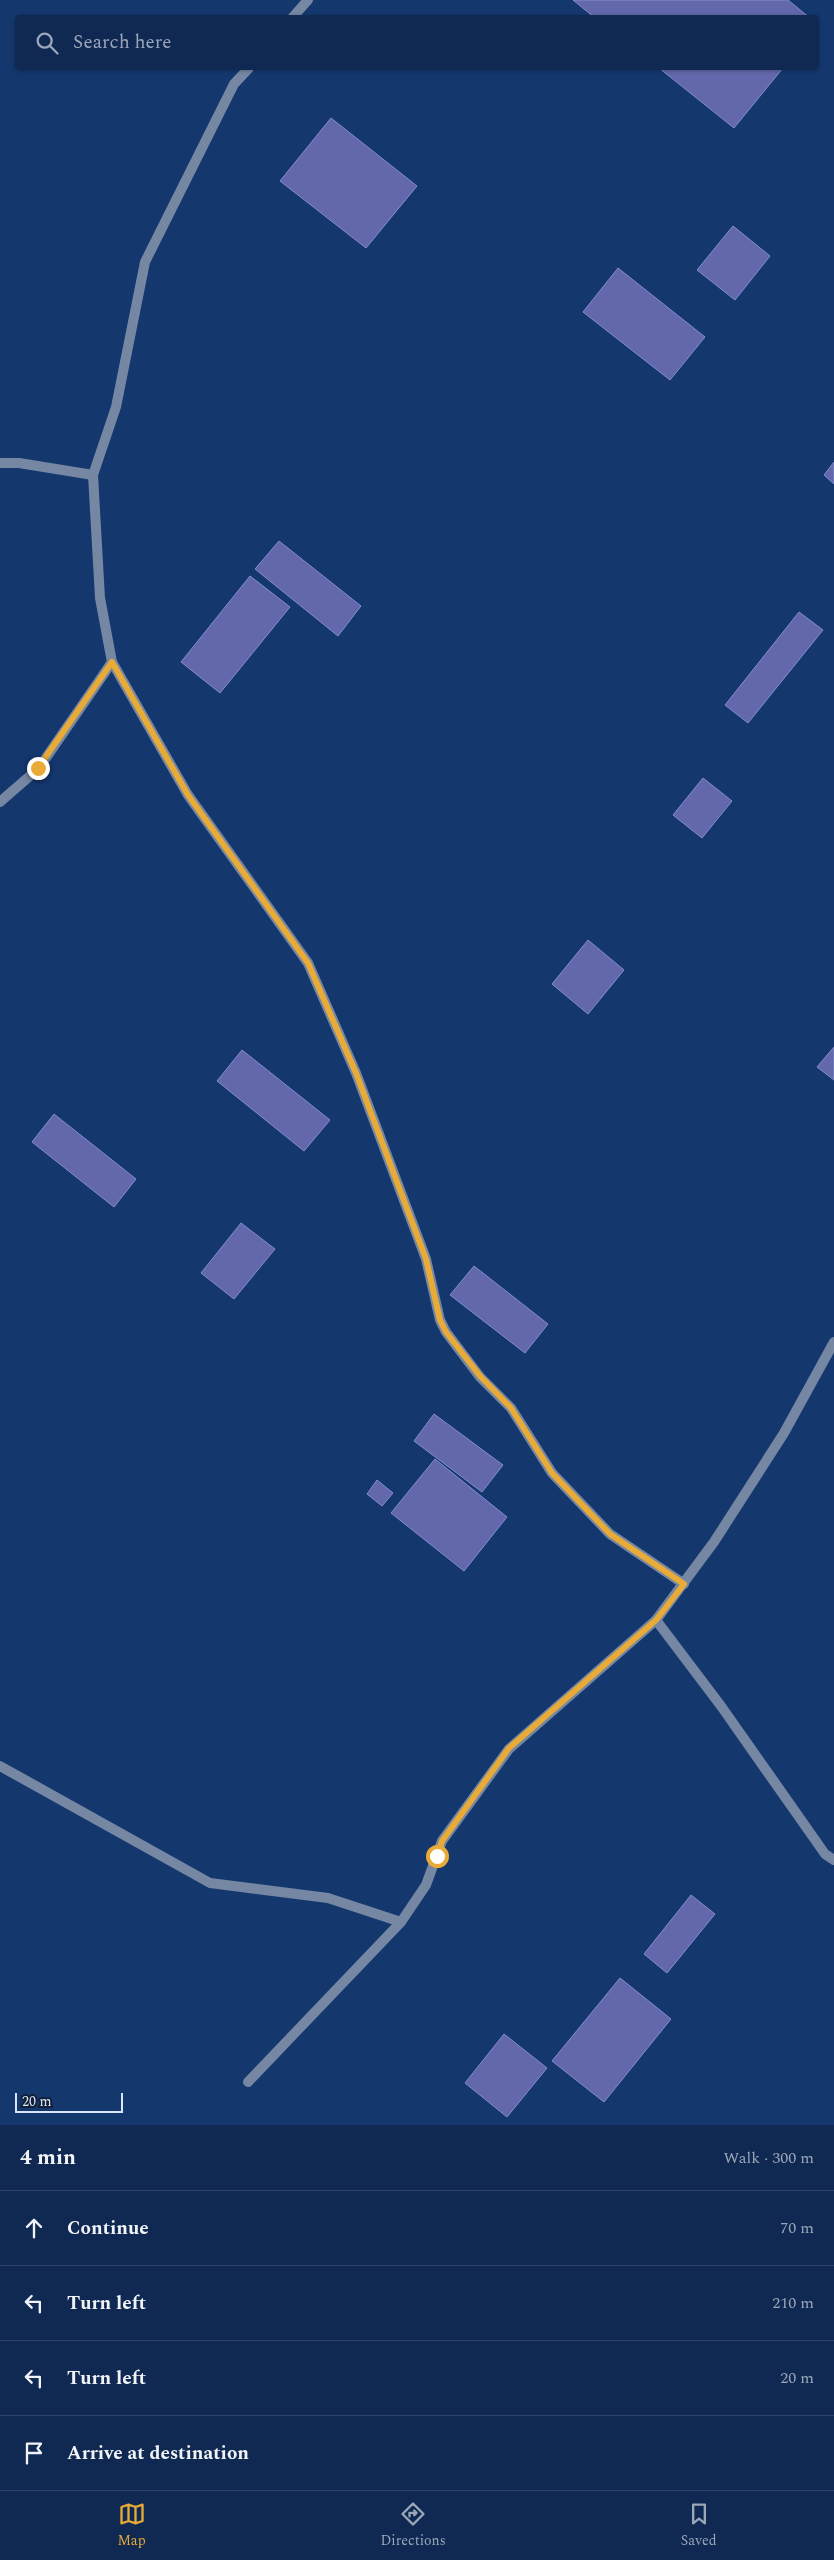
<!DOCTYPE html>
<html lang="en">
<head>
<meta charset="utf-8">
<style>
  body { margin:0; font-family:Spectral,serif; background:#1d355c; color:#f1f3f6 }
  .scale { position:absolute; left:15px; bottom:12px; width:108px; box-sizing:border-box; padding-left:5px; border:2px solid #d8e5f9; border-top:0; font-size:14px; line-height:18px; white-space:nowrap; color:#d8e5f9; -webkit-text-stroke:4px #112038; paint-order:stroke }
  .stop { position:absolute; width:15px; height:15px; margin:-11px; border:4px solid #e8ab37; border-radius:50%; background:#fff }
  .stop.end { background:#e8ab37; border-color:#fff; box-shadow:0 1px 5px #0008 }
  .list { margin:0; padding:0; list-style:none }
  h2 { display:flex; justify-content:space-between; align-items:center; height:65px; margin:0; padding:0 20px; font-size:21px }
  h2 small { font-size:16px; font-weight:400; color:#9ba6b8 }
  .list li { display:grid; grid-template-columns:32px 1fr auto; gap:15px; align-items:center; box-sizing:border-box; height:75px; padding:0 20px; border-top:1px solid #2f4569 }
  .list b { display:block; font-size:19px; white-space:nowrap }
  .list em { font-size:16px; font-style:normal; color:#9ba6b8 }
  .icon { flex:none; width:28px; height:28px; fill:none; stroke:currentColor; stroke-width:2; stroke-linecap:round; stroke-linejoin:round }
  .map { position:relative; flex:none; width:834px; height:2125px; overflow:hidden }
  .search { position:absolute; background:#0f2952; box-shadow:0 1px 4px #0004; left:15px; right:15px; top:15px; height:55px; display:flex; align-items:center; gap:12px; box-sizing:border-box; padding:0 18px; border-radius:5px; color:#9ba6b8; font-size:19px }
  .sheet { height:365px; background:#0f2952 }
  nav { display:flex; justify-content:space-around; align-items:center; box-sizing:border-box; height:70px; border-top:1px solid #2f4569; background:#0f2952; font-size:14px; color:#9ba6b8 }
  nav a { display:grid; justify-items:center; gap:2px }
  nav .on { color:#e8ab37 }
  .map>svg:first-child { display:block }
  .building { fill:#6368ac; stroke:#858cd0 }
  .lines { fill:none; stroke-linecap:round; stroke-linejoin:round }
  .minor { stroke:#7587a3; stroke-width:10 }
  .route { stroke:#e8ab37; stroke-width:6 }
</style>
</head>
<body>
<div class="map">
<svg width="834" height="2125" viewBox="0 0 834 2125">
  <rect width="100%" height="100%" fill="#14376d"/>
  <g class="building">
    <path d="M573,0H788L810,18H595Z"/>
    <path d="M659,68H783L734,128Z"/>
    <path d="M331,118L417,186L366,248L280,181Z"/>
    <path d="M733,226L770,256L735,300L697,270Z"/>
    <path d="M618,268L705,337L670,380L583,312Z"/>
    <path d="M834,462V484L824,475Z"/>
    <path d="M279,541L361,606L338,636L255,569Z"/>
    <path d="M250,576L290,607L220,693L181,662Z"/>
    <path d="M799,612L823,630L748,723L725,705Z"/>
    <path d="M703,778L732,801L702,838L673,815Z"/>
    <path d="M588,940L624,970L588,1014L552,984Z"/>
    <path d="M834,1047V1080L817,1067Z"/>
    <path d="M242,1050L330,1120L304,1151L217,1081Z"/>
    <path d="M54,1114L136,1179L114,1207L32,1142Z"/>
    <path d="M241,1223L275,1249L234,1299L201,1273Z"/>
    <path d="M474,1266L548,1324L525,1353L450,1295Z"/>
    <path d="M434,1414L503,1465L482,1492L414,1441Z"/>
    <path d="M435,1459L507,1517L464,1571L391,1513Z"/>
    <path d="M377,1480L393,1493L382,1506L367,1494Z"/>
    <path d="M691,1895L715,1914L667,1973L644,1954Z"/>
    <path d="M620,1978L671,2019L604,2102L552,2061Z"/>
    <path d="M504,2034L547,2068L507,2117L465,2083Z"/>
  </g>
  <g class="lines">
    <g class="minor">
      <path d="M292,18L308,0"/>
      <path d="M249,68L234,84L145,262L116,407L93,475L100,598L112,662L188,795L308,963L356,1073L426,1259L440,1320L446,1332L480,1377L511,1408L552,1473L610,1534L684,1584"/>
      <path d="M0,463H19L93,475"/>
      <path d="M0,802L39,768L112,662"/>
      <path d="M656,1620L721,1706L825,1854L834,1860"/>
      <path d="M0,1766L210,1883L328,1898L401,1922"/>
      <path d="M248,2082L401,1922L426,1885L442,1841L509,1749L656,1620L714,1542L784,1433L834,1342"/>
    </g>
  </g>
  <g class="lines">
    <path class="route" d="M38,768L112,662L188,795L308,963L356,1073L426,1259L440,1320L446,1332L480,1376L511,1408L552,1473L610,1534L684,1584L656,1620L509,1748L442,1841L437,1856"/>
  </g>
</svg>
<div class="scale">20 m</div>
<div class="stop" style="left:437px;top:1856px"></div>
<div class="stop end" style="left:38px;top:768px"></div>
<div class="search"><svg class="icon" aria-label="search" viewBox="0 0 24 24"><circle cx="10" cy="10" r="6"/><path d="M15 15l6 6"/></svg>Search here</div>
</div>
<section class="sheet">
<h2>4 min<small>Walk · 300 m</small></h2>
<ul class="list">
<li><svg class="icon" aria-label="ahead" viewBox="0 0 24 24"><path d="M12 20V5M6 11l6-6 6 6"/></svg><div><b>Continue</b></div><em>70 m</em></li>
<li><svg class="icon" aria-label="left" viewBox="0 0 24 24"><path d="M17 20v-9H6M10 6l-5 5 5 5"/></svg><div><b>Turn left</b></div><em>210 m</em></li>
<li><svg class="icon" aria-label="left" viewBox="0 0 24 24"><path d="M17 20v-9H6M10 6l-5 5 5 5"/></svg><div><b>Turn left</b></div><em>20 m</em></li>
<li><svg class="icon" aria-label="arrive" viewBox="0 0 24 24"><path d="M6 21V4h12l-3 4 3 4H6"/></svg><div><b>Arrive at destination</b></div></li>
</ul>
</section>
<nav>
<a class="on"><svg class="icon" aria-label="map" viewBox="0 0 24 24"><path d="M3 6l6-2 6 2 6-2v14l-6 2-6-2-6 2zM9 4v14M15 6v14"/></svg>Map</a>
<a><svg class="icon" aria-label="directions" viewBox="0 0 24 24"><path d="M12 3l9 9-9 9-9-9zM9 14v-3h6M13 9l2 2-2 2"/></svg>Directions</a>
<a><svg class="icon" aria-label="saved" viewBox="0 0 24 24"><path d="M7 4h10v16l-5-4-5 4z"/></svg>Saved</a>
</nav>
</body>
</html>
